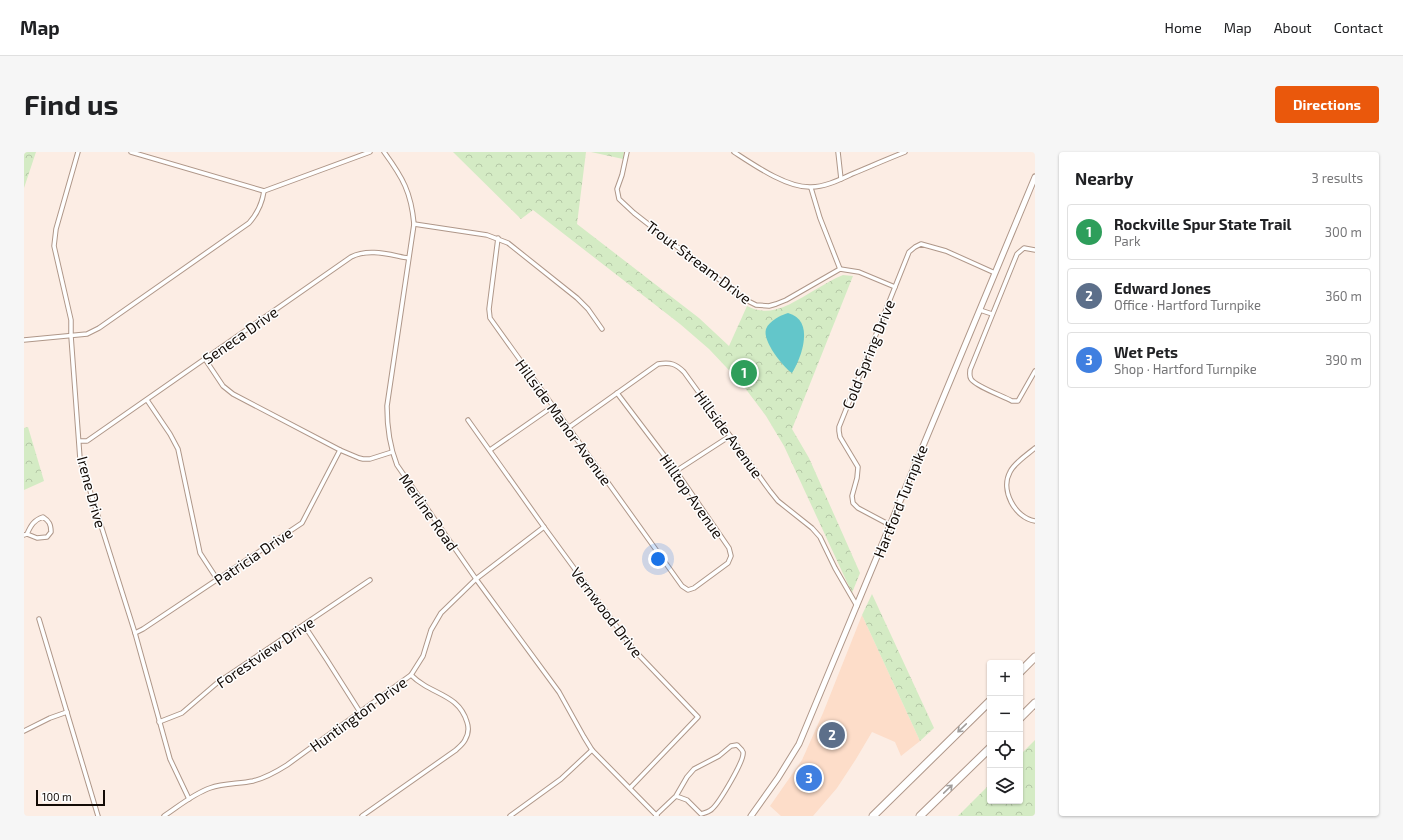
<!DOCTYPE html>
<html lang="en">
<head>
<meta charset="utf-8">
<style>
  body { margin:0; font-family:"Exo 2",sans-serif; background:#f6f6f6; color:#202124 }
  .controls { position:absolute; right:12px; bottom:12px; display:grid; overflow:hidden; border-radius:4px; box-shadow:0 1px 3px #0004 }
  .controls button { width:36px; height:36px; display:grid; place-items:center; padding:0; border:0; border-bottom:1px solid #e0e0e0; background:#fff; color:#202124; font:20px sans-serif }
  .scale { position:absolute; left:12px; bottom:10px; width:69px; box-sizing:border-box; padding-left:4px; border:2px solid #130b06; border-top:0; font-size:11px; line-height:14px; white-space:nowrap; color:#130b06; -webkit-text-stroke:3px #fefefe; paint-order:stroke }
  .you { position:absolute; left:634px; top:407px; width:14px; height:14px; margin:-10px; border:3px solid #fff; border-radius:50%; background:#1a73e8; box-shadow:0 0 0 6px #1a73e833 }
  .badge { display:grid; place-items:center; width:26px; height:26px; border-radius:50%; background:#ea580c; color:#fff; font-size:13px; font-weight:700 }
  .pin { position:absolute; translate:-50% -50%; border:2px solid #fff; box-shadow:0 1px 4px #0006 }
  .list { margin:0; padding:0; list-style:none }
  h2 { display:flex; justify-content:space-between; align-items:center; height:52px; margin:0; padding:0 16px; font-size:17px }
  h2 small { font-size:13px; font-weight:400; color:#757577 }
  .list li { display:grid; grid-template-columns:26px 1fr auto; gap:12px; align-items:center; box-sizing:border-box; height:56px; margin:0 8px 8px; padding:0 8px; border:1px solid #e0e0e0; border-radius:4px }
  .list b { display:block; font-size:15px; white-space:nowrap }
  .list p { margin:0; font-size:13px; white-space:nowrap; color:#757577 }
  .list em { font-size:13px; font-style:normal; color:#757577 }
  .icon { flex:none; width:22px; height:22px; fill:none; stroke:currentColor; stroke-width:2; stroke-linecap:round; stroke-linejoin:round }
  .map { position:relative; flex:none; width:1011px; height:664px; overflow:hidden; border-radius:4px }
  header { display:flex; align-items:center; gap:24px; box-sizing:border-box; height:56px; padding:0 20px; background:#fff; border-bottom:1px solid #e0e0e0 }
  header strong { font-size:19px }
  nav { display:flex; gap:22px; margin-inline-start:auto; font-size:14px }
  .intro { display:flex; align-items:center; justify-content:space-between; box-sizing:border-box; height:96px; padding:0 24px }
  h1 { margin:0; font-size:28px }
  .button { padding:10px 18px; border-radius:4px; background:#ea580c; color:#fff; font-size:14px; font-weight:700 }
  main { display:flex; gap:24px; padding:0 24px }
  aside { flex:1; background:#fff; border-radius:4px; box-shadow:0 1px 3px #0004 }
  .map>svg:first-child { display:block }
  .built { fill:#fdddc9 }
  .forest { fill:url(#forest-crowns) }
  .water { fill:#63c6ca }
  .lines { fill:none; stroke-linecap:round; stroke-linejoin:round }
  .street-casing { stroke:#af9789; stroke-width:5.5 }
  .secondary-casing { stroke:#af9789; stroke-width:7 }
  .highway-casing { stroke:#af9789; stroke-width:9 }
  .street { stroke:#fff; stroke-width:3.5 }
  .secondary { stroke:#fff; stroke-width:5 }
  .highway { stroke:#fff; stroke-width:7 }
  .oneway { stroke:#a19d9b }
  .labels { text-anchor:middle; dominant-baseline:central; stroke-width:3; stroke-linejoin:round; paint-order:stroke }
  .street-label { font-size:15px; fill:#130b06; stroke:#fefefe }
</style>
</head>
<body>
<header>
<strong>Map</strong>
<nav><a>Home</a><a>Map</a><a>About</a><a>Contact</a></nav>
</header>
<div class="intro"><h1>Find us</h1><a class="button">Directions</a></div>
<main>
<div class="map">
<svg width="1011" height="664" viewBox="0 0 1011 664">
  <defs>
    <pattern id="forest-crowns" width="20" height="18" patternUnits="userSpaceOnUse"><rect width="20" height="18" fill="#d4ebc4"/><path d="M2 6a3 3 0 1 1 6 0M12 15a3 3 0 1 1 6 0" fill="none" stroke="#b5c8a7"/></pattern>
  </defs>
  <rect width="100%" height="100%" fill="#fcede4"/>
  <path class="built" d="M838,463L896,589L877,604L871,590L848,580L832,607L813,636L789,664H757L746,654L778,608L799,561Z"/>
  <g class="forest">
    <path d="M0,0H12L0,36Z"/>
    <path d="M429,0H562L553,72L675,166L705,194L723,154C744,165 761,155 779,145C790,138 801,132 812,126L819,123L829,124L768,277L785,306L836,421L828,441L760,294L742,264L718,232L685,197L656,172L509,58L497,67Z"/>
    <path d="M567,0H600L599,7Z"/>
    <path d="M4,275L20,329L0,338V276Z"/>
    <path d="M848,442L910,576L896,589L838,463Z"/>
    <path d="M1011,588V664H934L966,632V649H996V603Z"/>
  </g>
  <path class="water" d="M764,161C791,168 778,205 768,221C759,215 738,189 742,177C745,169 757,163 764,161Z"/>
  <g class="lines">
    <g class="street-casing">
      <g id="street">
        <path d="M54,0L32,77L30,94L47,168V184L56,307L111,481L146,607L165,647"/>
        <path d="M107,0L240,39L346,0"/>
        <path d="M360,0C379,26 387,40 390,72L363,254C363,275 365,293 373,313L452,427L535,540L560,585L568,598L633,664"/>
        <path d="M603,0L598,23L593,37L595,47L610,61L720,147L732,153L745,154L752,152L762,148L816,117L835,120L871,135"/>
        <path d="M710,0C730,13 763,36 787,35C801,35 815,28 828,22C845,15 863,7 881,0"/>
        <path d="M814,0L817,27"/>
        <path d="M787,36L796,66L816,117"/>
        <path d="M390,72L463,83L484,91L553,146L564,157L578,177"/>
        <path d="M474,86L465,157L466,166L658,434L664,438L670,436L704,411L707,404L705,396L652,319L593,241"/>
        <path d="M1011,98L1000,96L993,102L946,218C946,221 945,224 947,227C951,234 979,244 988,249H994L1011,219"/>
        <path d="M956,158L968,162"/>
        <path d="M0,188L63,182L75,176L225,71C234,61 238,52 240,39"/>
        <path d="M181,207L199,234L209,242L316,298L335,306L339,307H346L368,300"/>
        <path d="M123,248L146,282L154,297L176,401L193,427"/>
        <path d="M444,268L520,375L610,498L674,565L606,636"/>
        <path d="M544,276L634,212C647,210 652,212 660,220L746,339L754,349L788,376L796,385L811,416L833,454"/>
        <path d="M55,289H63L327,105C345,96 366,103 384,106"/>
        <path d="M1011,296C1004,302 990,311 986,320C976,338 991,366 1011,369"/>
        <path d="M466,298L528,255"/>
        <path d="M652,319L706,284"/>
        <path d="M866,373L834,356L829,351L828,344L833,326L834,315L816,285L815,279V275L885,100L891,95L897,92L922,99L971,121"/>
        <path d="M0,383L3,382C7,373 10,368 19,365C25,369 27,372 27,380L23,385L13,386L3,382"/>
        <path d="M15,467L74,664"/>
        <path d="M280,473L303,508L336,560"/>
        <path d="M111,481L119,477L278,371L316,298"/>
        <path d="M135,570L158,561L193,531L346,428"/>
        <path d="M0,579L26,566L43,560"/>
        <path d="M632,663L652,644L663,625L670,617L695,604L707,594L713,593C715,595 718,597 719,600C721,608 695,651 688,657C685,660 681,661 677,662L663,648L652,644"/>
        <path d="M140,664C155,654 169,642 186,636C200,631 215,632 229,629C241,626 252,620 263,613L387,523L399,504L407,478L417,461L452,427L520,375"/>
        <path d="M338,664L432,598C435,595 439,592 441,588C444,583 445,576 443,570C436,547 418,544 400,533C395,530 391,527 387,523"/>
        <path d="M486,664L537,627L568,598"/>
      </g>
    </g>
    <g class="secondary-casing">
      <path id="secondary" d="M727,664L754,626L775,592L1011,25"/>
    </g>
    <g class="highway-casing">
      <g id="highway">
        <path d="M996,520L1011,505"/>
        <path d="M996,566L1011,551"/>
        <path d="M849,664L966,549"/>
        <path d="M896,664L966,596"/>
      </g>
    </g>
    <use href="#street" class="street"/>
    <use href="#secondary" class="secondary"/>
    <use href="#highway" class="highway"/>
  </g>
  <defs><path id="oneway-shaft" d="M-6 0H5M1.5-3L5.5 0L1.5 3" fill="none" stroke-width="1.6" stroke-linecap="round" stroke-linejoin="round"/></defs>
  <g class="oneway">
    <use href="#oneway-shaft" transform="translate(938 576) rotate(136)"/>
    <use href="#oneway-shaft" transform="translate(924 637) rotate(-44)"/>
  </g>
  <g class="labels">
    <g class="street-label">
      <text transform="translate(675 110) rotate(37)">Trout Stream Drive</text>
      <text transform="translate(216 183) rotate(-35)">Seneca Drive</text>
      <text transform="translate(844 202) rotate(-68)">Cold Spring Drive</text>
      <text transform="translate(540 270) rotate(54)">Hillside Manor Avenue</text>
      <text transform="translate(705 282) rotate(54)">Hillside Avenue</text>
      <text transform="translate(68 340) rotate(75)">Irene Drive</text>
      <text transform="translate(668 344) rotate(55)">Hilltop Avenue</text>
      <text transform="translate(876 349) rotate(-68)">Hartford Turnpike</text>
      <text transform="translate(405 360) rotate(55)">Merline Road</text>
      <text transform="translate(229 404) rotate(-34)">Patricia Drive</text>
      <text transform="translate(583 460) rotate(53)">Vernwood Drive</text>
      <text transform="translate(241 500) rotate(-34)">Forestview Drive</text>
      <text transform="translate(334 562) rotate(-36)">Huntington Drive</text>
    </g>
  </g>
</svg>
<div class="controls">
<button>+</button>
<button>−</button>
<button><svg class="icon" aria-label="locate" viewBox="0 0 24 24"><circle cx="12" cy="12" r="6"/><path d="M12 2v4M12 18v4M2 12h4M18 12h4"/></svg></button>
<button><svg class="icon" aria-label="layers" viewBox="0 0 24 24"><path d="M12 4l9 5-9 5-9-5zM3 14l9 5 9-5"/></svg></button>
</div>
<div class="scale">100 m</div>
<div class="you"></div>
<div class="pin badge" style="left:720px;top:221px;background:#2e9e5b">1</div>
<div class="pin badge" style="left:808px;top:583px;background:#5c6f8a">2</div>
<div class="pin badge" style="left:785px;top:626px;background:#3f7fe0">3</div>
</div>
<aside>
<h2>Nearby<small>3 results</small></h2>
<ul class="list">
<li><span class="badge" style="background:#2e9e5b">1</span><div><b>Rockville Spur State Trail</b><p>Park</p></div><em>300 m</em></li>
<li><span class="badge" style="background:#5c6f8a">2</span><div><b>Edward Jones</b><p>Office · Hartford Turnpike</p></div><em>360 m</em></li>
<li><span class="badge" style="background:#3f7fe0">3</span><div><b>Wet Pets</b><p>Shop · Hartford Turnpike</p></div><em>390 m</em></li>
</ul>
</aside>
</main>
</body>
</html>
